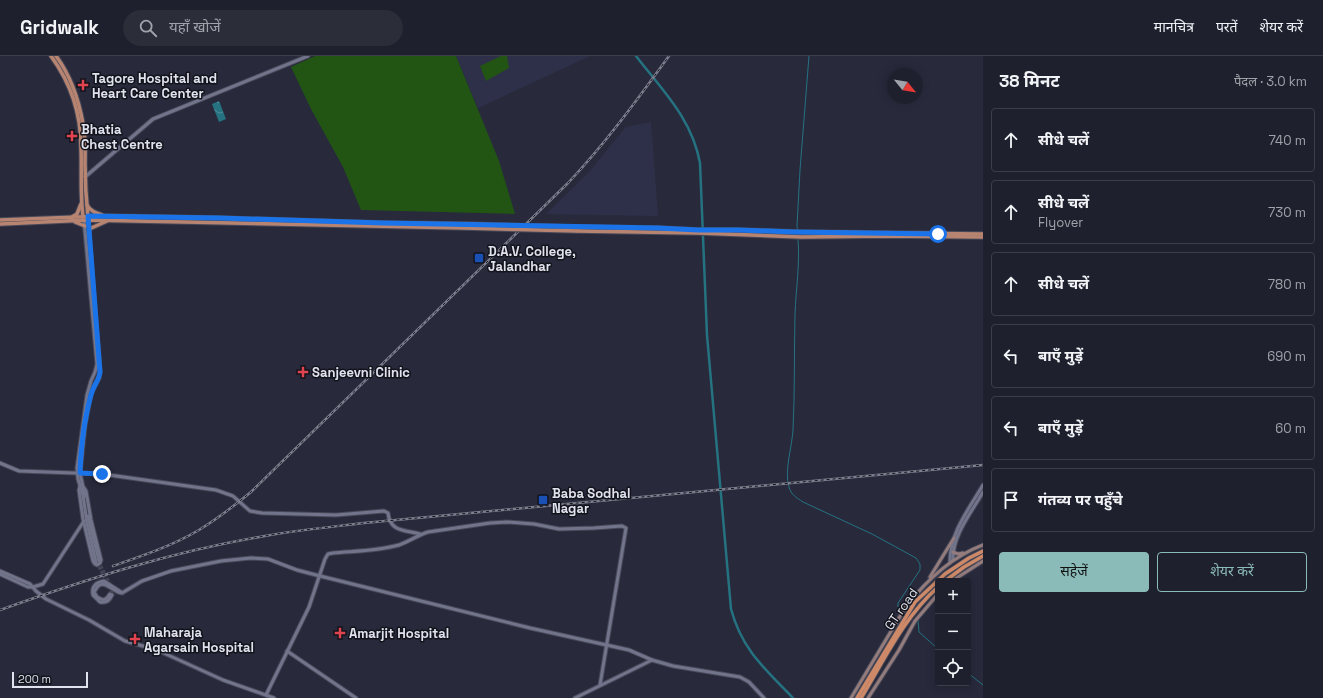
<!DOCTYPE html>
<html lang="hi">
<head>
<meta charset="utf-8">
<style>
  body { margin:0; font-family:"Space Grotesk","Noto Sans Devanagari",sans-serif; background:#2b2d39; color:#f1f3f6 }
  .controls { position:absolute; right:12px; bottom:12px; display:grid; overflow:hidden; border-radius:4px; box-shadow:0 2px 10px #0003 }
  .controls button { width:36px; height:36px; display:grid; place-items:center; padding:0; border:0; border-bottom:1px solid #3c3e49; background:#1e202d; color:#f1f3f6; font:20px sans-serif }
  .compass { position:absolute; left:887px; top:12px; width:36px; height:36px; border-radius:50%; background:#1e202d; box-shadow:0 2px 10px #0003; rotate:120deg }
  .scale { position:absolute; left:12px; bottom:10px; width:76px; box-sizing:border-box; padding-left:4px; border:2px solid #e0e2ee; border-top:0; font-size:11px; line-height:14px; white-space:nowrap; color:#e0e2ee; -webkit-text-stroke:3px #12131b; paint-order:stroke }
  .stop { position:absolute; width:12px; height:12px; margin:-9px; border:3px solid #1a73e8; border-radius:50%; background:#fff }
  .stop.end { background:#1a73e8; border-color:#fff; box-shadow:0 1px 4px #0008 }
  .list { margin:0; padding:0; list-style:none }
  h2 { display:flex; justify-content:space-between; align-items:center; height:52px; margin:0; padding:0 16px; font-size:17px }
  h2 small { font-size:13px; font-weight:400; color:#a1a3aa }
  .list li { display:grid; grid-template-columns:26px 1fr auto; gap:12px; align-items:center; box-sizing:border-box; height:64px; margin:0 8px 8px; padding:0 8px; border:1px solid #3c3e49; border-radius:4px }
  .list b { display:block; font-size:15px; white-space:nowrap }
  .list p { margin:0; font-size:13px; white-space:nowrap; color:#a1a3aa }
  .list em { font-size:13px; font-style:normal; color:#a1a3aa }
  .actions { display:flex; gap:8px; padding:12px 16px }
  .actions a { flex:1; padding:9px 0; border:1px solid #8bbbb9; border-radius:4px; text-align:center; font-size:14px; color:#8bbbb9 }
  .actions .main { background:#8bbbb9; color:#111 }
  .icon { flex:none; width:22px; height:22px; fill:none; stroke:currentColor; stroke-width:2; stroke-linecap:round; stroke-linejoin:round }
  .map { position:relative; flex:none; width:983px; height:642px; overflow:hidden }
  header { display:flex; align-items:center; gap:24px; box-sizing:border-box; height:56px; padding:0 20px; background:#1e202d; border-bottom:1px solid #3c3e49 }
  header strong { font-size:19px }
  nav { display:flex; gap:22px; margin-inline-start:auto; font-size:14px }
  .search { width:280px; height:36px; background:#2b2d39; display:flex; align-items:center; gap:10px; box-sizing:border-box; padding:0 14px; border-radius:22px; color:#a1a3aa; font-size:15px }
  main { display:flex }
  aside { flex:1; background:#1e202d }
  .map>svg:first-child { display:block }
  .built { fill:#2e3049 }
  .green { fill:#225514 }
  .water { fill:url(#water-waves) }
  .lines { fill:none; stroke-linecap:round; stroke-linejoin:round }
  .stream { stroke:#257281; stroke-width:1 }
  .canal { stroke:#257281; stroke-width:2.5 }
  .tertiary-tunnel { stroke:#444657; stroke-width:3; stroke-dasharray:3 1.5; stroke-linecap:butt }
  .tertiary-casing { stroke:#474858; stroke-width:5 }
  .secondary-casing { stroke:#474858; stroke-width:5 }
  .primary-casing { stroke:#474858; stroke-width:5.5 }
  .trunk-casing { stroke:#474858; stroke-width:5.5 }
  .tertiary { stroke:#71748a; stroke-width:3 }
  .secondary { stroke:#947c7d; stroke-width:3 }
  .primary { stroke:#b78471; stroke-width:3.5 }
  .trunk { stroke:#ce8a68; stroke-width:3.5 }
  .rail-casing { stroke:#7d7f8e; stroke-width:2.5 }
  .rail { stroke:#12131b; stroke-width:1; stroke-dasharray:3; stroke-linecap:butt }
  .primary-bridge-casing { stroke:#474858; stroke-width:5.5; stroke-linecap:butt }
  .primary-bridge { stroke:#b78471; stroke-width:3.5 }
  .route { stroke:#1a73e8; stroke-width:5 }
  .health-dot { fill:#e0444e; stroke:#12131b; stroke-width:1.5 }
  .transit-dot { fill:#1a4fb4; stroke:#12131b; stroke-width:1.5 }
  .labels { text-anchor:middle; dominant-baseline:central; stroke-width:3; stroke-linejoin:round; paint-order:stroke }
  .poi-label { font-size:13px; font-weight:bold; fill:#e0e2ee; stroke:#12131b; text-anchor:start }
  .street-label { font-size:13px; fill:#e0e2ee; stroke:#12131b }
</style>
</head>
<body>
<header>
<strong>Gridwalk</strong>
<div class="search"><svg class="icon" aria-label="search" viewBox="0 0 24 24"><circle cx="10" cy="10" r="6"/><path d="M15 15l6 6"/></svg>यहाँ खोजें</div>
<nav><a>मानचित्र</a><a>परतें</a><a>शेयर करें</a></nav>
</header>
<main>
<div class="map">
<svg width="983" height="642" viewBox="0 0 983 642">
  <defs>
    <pattern id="water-waves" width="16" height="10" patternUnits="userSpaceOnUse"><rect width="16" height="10" fill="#257281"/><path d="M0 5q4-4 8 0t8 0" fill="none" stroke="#4f8c99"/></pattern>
  </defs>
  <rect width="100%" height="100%" fill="#282a3c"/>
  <g class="built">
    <path d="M456,0H590L478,52Z"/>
    <path d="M651,66L658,160L546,158L589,116L626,71Z"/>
  </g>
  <g class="green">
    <path d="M315,0H456L499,105L515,158L361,154L343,111L311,53L291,11Z"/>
    <path d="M501,0H507L509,12L486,25L480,10Z"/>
  </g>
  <path class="water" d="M219,45L226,63L219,66L212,48Z"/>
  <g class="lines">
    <g class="stream">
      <path d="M798,179L797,170L800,114L809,0"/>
      <path d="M798,183C800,208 796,233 795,258C794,297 795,335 793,374C792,391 784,415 789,431C791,439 797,442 803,446L872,478L916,502L920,508V514L898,547V551L902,554"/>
      <path d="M918,564L919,576L938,593"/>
      <path d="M968,617L983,629"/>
    </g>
    <path class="canal" d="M636,0C663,35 692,63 700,107L707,279L731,553C742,594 765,613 793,642"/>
    <g class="tertiary-tunnel">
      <path d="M99,506L111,530L112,539"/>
      <path d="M97,507L106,525"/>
    </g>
    <g class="tertiary-casing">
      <g id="tertiary">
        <path d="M85,121L153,63L308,0"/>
        <path d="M84,164L97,308L95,316L91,325L87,339L77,412L78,423L83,439L87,467L96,506"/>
        <path d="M0,407L19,415L102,418L216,434L233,440L250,455L262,457L336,459L384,455L388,457C390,476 405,474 420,478"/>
        <path d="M82,429L86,435L91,464L101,504L100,507L97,509L95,508L93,505L83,463L79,434L80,430Z"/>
        <path d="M85,440L80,417L85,369L91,337L99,322L100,316L88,164"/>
        <path d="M88,460L99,505"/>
        <path d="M953,504C952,480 971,457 983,436"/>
        <path d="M950,507C949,478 969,453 983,429"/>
        <path d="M0,515L30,528L36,535L46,543L89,564L125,585L157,594L223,624L274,642"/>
        <path d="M0,518L28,531H33L43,528L84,465"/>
        <path d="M110,538L107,542L103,544L97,541L94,536L98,530L102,528L106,529L118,536L122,537L142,525L171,515L221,505L251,502L268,503L297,514L320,520L530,572L629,594L652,604L673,610L740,621L749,626L764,642"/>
        <path d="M112,539C110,544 106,547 100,546L93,539C91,531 96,526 104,525L121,536"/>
        <path d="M287,595L356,642"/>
        <path d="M266,639L309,551L325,503L328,498L333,497C355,495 378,495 399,489C410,485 418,479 428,476L490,467L507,466L534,468L559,473L594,472L622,470L626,472L600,629"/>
        <path d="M575,642L652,604"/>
      </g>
    </g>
    <g class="secondary-casing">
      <g id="secondary">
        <path d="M953,496L958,498L963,497"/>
        <path d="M930,521L954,482"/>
        <path d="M952,525L983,505"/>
        <path d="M851,642L905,552C925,526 951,501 983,489"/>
        <path d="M868,642L899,594L915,565L938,538"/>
      </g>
    </g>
    <g class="primary-casing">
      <g id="primary">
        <path d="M51,0C70,26 81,58 81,91C82,115 80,138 83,161"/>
        <path d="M56,0C70,19 79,45 83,68C86,82 85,95 85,108C85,126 86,143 88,161"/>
        <path d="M87,149C90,155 96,157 102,159"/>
        <path d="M72,161L77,158L81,148"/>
        <path d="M0,164L104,160L219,162L383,167L465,168"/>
        <path d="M75,166L85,170"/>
        <path d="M0,168L88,164L465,172"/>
        <path d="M577,171L658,172L698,174H738L800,176L983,178"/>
        <path d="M89,173L107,165"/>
        <path d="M577,175L699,177L802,181L886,180L983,181"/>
      </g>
    </g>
    <g class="trunk-casing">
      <g id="trunk">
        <path d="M945,525L964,511L983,500"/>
        <path d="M857,642L915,546L945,518L969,502L983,495"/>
        <path d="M861,642C884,604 904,561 938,531"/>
      </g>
    </g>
    <use href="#tertiary" class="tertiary"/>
    <use href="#secondary" class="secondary"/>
    <use href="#primary" class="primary"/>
    <use href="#trunk" class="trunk"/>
    <g class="rail-casing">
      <g id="rail">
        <path d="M113,510C142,500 172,490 199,474C217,463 234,450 251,436L568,127C606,87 637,44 669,0"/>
        <path d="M0,554C87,523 174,495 265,480C298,474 331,471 364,467L983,409"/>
      </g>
    </g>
    <use href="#rail" class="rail"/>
    <g class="primary-bridge-casing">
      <g id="primary-bridge">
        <path d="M465,168L577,171"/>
        <path d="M465,172L577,175"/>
      </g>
    </g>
    <use href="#primary-bridge" class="primary-bridge"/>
  </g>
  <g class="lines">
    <path class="route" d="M102,418L80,417C81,392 84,364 91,339C93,330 99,325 100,316L88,160L219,162L383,167L658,172L698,174H738L794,176L938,178"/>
  </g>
  <g class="health-dot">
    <path d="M81 23h4v4h4v4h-4v4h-4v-4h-4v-4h4z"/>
    <path d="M70 74h4v4h4v4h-4v4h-4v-4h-4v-4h4z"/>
    <path d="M301 310h4v4h4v4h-4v4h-4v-4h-4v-4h4z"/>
    <path d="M338 571h4v4h4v4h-4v4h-4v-4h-4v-4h4z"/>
    <path d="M133 577h4v4h4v4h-4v4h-4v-4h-4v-4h4z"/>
  </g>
  <g class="transit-dot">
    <rect x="474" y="197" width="10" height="10" rx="2"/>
    <rect x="538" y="439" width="10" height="10" rx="2"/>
  </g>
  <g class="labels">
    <g class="poi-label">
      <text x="92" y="22">Tagore Hospital and<tspan x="92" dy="15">Heart Care Center</tspan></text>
      <text x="81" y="73">Bhatia<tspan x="81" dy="15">Chest Centre</tspan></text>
      <text x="488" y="195">D.A.V. College,<tspan x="488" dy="15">Jalandhar</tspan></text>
      <text x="312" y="316">Sanjeevni Clinic</text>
      <text x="552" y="437">Baba Sodhal<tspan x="552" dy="15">Nagar</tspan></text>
      <text x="144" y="576">Maharaja<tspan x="144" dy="15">Agarsain Hospital</tspan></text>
      <text x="349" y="577">Amarjit Hospital</text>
    </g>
    <g class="street-label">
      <text transform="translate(901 553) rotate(-55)">GT road</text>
    </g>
  </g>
</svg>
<div class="controls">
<button>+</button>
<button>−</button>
<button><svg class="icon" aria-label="locate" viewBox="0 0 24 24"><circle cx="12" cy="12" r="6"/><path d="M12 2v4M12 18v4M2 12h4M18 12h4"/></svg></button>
</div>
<svg class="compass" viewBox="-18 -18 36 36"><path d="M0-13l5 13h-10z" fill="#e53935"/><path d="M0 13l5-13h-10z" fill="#a1a3aa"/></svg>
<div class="scale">200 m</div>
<div class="stop" style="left:938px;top:178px"></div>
<div class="stop end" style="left:102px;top:418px"></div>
</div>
<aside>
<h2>38 मिनट<small>पैदल · 3.0 km</small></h2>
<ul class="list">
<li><svg class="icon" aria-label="ahead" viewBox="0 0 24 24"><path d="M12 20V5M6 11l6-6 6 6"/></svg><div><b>सीधे चलें</b></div><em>740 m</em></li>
<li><svg class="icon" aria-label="ahead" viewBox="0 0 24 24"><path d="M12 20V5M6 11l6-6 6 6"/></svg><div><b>सीधे चलें</b><p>Flyover</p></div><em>730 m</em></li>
<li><svg class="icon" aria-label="ahead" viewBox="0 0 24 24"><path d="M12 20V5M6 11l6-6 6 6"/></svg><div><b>सीधे चलें</b></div><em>780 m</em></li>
<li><svg class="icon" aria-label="left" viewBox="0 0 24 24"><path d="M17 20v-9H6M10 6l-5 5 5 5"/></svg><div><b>बाएँ मुड़ें</b></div><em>690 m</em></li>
<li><svg class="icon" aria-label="left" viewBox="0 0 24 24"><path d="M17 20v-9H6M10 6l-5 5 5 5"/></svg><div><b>बाएँ मुड़ें</b></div><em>60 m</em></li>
<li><svg class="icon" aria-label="arrive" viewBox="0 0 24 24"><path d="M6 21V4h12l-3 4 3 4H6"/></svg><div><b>गंतव्य पर पहुँचे</b></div></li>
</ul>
<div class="actions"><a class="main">सहेजें</a><a>शेयर करें</a></div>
</aside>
</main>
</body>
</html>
